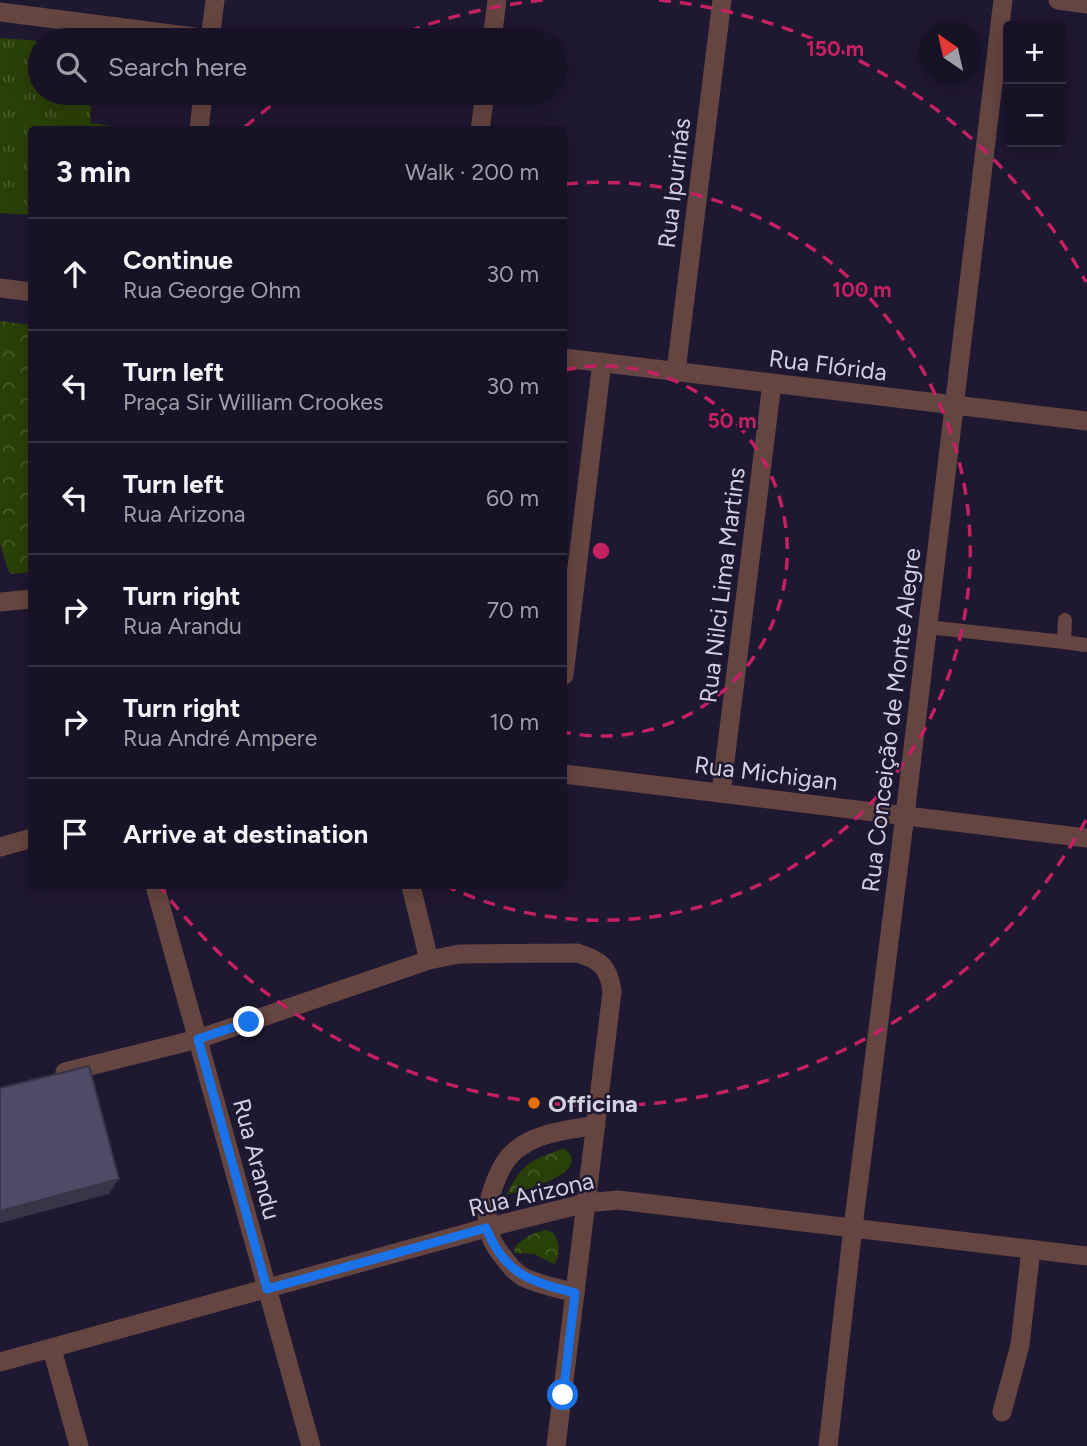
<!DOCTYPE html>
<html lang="en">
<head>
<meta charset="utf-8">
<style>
  body { margin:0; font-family:Figtree,sans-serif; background:#201b2d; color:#f1f3f6 }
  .controls { position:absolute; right:21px; top:21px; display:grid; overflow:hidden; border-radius:7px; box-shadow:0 4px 18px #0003 }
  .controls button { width:63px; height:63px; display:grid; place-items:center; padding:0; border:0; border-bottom:2px solid #363242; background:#171225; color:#f1f3f6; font:35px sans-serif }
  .compass { position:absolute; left:919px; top:21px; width:63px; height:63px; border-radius:50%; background:#171225; box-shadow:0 4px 18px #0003; rotate:326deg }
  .stop { position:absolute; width:21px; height:21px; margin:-16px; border:5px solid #1a73e8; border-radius:50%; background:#fff }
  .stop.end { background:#1a73e8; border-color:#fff; box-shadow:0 2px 7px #0008 }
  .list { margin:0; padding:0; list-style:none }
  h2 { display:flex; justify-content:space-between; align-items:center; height:91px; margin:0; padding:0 28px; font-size:30px }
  h2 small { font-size:23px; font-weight:400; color:#9e9ea7 }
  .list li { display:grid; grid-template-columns:46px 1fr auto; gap:21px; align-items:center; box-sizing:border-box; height:112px; padding:0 28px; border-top:2px solid #363242 }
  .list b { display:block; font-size:26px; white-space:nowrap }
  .list p { margin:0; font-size:23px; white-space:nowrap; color:#9e9ea7 }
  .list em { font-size:23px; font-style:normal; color:#9e9ea7 }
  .icon { flex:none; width:38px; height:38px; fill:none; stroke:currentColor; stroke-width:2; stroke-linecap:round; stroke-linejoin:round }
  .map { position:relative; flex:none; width:1087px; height:1446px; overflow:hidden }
  .search { position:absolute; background:#171225; box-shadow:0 4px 18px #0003; left:28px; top:28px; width:539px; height:77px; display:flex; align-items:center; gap:18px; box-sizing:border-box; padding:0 24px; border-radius:38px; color:#9e9ea7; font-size:26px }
  .panel { position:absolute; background:#171225; box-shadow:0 4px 18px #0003; left:28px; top:126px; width:539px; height:763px; border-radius:7px }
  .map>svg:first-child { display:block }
  .grass { fill:url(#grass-tufts) }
  .forest { fill:url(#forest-crowns) }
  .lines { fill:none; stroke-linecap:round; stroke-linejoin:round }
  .service { stroke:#644541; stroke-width:14 }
  .minor { stroke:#644541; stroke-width:19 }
  .shaded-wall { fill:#393447 }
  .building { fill:#514a66; stroke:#393447; stroke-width:2 }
  .route { stroke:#1a73e8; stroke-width:9 }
  .ring { fill:none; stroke:#c32162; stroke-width:3.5; stroke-dasharray:12 9 }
  .food-dot { fill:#e8710a; stroke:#1f1831; stroke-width:2.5 }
  .labels { text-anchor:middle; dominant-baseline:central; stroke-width:5; stroke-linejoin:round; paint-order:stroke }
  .street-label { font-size:24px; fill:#d3cfe0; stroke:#1f1831 }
  .poi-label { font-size:24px; font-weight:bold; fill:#d3cfe0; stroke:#1f1831; text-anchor:start }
  .centre { fill:#c32162; stroke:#1f1831; stroke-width:3.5 }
  .ring-label { font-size:21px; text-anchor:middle; font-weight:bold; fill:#c32162; stroke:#1f1831; stroke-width:5; stroke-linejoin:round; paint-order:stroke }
</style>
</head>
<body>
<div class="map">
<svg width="1087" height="1446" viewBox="0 0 1087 1446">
  <defs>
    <pattern id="grass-tufts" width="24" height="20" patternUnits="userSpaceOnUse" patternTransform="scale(1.75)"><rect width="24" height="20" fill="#2a4009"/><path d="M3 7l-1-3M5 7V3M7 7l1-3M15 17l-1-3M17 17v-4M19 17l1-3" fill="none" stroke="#485b2d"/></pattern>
    <pattern id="forest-crowns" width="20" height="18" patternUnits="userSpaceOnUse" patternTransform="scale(1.75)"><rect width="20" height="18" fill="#2a4009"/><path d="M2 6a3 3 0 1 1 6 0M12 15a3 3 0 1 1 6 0" fill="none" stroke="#485b2d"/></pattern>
  </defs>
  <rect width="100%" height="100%" fill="#1f1831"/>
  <path class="grass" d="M0,38L40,41V93H90L91,123L132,129L32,130L31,215L0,213Z"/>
  <g class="forest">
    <path d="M0,321L31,325V572L12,574L8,570L0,544Z"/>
    <path d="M564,1148C596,1173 521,1191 506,1195C525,1160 529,1162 564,1148Z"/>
    <path d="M546,1230L554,1233C559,1242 562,1256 554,1264L534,1254L514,1253L515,1247C523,1238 534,1232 546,1230Z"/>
  </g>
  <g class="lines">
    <g class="service">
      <path d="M927,627L1064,642L1065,620"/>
      <path d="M1064,642L1085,645"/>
    </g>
    <g class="minor">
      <path d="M1058,0L1087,4"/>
      <path d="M0,12L210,39"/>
      <path d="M210,40L215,0"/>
      <path d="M492,40L497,0"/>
      <path d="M199,130L203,93"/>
      <path d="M480,130L485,93"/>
      <path d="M0,288L32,292"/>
      <path d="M564,358L1087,421"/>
      <path d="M676,371L722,0"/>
      <path d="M0,602L32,599"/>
      <path d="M564,675L602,362"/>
      <path d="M564,774L1087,838"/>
      <path d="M721,793L772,383"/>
      <path d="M0,847L32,838"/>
      <path d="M155,886L311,1446"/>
      <path d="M411,886L429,960"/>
      <path d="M65,1072L198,1039L429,960L459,954L577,953C601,960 609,967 612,992L556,1446"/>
      <path d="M575,1293C558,1288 539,1285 523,1277C516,1273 509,1265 504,1258C485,1236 483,1215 493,1188C499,1171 506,1155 523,1145C543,1132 573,1129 596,1125"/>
      <path d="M52,1349L79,1446"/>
      <path d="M0,1362L486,1228L586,1203L618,1200L1087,1256"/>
      <path d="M1002,1412L1020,1345L1031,1249"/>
      <path d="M828,1446L853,1227L905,815L1003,0"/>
    </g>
  </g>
  <path class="shaded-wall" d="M119,1179L109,1194L0,1223V1211Z"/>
  <path class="building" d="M89,1066L119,1179L0,1211V1088Z"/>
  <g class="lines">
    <path class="route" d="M249,1022L198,1039L267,1289L486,1228C505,1275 530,1281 575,1293L563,1395"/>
  </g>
  <g class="ring">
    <path d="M564 370A185 185 0 1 1 564 732"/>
    <path d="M566 184A369 369 0 1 1 448 887"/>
    <path d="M1086 820A554 554 0 0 1 161 888M245 127A554 554 0 0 1 287 94M389 39A554 554 0 0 1 543 0M659 0A554 554 0 0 1 1086 282"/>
  </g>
  <circle class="food-dot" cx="534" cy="1103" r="7"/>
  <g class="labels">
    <g class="street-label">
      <text transform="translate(674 183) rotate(-83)">Rua Ipurinás</text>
      <text transform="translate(828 365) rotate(7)">Rua Flórida</text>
      <text transform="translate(722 585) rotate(-83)">Rua Nilci Lima Martins</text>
      <text transform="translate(891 720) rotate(-83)">Rua Conceição de Monte Alegre</text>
      <text transform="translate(766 773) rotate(7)">Rua Michigan</text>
      <text transform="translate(257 1159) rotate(75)">Rua Arandu</text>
      <text transform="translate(531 1194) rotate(-13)">Rua Arizona</text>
    </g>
    <g class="poi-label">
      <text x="548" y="1103">Officina</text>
    </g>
  </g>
  <circle cx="601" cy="551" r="10" class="centre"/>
  <g class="ring-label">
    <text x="835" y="56">150 m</text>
    <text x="862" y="297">100 m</text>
    <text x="732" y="428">50 m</text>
  </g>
</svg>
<div class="controls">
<button>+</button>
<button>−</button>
</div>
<svg class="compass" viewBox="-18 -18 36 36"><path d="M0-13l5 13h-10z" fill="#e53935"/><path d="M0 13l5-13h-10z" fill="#9e9ea7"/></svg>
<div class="stop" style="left:563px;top:1395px"></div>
<div class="stop end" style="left:249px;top:1022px"></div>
<div class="search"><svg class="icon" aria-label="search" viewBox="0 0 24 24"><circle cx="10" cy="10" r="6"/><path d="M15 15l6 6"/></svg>Search here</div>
<section class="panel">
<h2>3 min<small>Walk · 200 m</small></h2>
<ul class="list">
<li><svg class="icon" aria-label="ahead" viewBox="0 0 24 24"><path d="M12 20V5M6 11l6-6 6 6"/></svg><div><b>Continue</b><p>Rua George Ohm</p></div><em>30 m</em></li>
<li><svg class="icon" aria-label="left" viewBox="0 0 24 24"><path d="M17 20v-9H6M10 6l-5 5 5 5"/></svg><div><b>Turn left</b><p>Praça Sir William Crookes</p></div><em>30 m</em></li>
<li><svg class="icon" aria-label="left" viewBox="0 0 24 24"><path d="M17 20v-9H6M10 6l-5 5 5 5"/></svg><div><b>Turn left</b><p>Rua Arizona</p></div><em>60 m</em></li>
<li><svg class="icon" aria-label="right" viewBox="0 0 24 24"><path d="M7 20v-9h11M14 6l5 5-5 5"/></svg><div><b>Turn right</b><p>Rua Arandu</p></div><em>70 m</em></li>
<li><svg class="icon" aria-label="right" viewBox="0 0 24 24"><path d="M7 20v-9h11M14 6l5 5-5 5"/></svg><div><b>Turn right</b><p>Rua André Ampere</p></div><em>10 m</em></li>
<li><svg class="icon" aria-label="arrive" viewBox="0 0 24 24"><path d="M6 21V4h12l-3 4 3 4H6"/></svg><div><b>Arrive at destination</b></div></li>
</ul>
</section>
</div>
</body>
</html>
